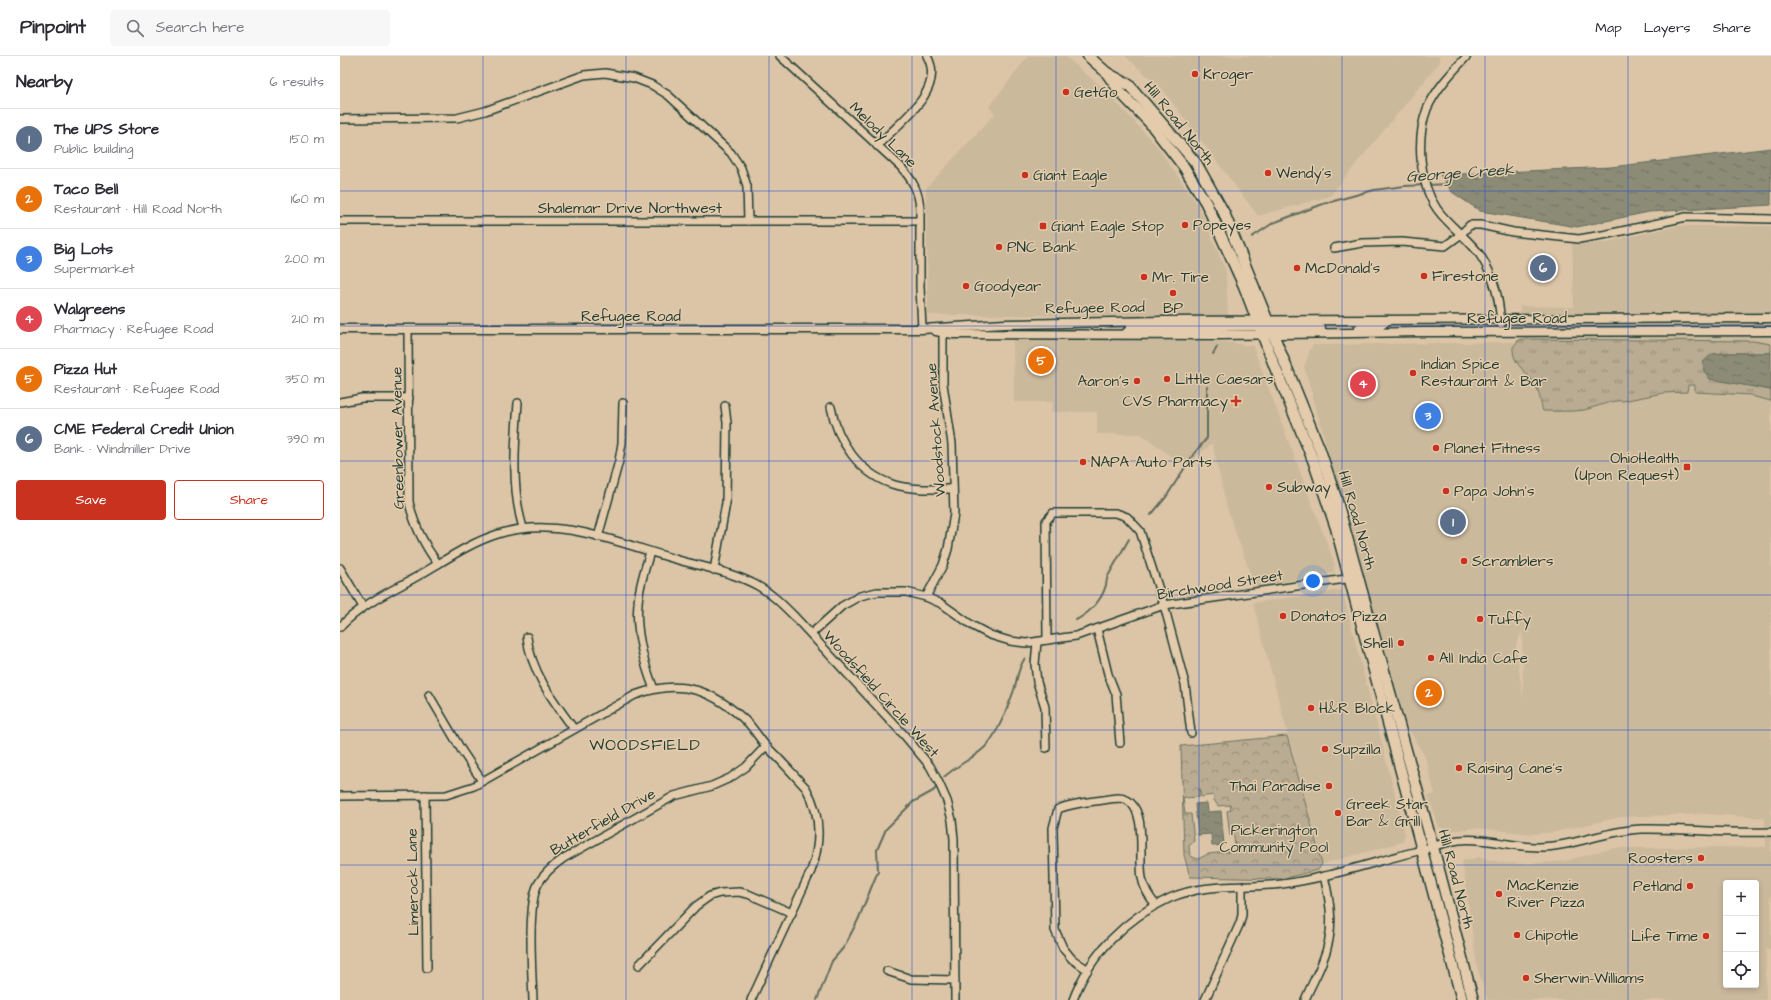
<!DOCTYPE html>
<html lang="en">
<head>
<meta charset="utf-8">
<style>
  body { margin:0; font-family:"Architects Daughter",sans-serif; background:#f7f7f7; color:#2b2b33 }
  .controls { position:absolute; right:12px; bottom:12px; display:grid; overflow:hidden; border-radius:4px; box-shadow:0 2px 6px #0003 }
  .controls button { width:36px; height:36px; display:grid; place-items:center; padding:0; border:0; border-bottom:1px solid #e1e1e2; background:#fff; color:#2b2b33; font:20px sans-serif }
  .you { position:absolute; left:973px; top:525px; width:14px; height:14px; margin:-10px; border:3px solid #fff; border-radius:50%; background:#1a73e8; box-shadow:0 0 0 6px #1a73e833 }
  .badge { display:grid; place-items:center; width:26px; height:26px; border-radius:50%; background:#c8321e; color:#fff; font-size:13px; font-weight:700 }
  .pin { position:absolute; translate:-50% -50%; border:2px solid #fff; box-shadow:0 1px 4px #0006 }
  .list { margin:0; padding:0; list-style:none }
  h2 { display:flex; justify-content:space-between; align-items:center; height:52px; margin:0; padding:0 16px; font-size:17px }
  h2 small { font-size:13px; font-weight:400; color:#7c7c81 }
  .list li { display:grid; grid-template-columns:26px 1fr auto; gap:12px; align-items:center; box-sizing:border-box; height:60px; padding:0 16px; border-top:1px solid #e1e1e2 }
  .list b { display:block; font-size:15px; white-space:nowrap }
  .list p { margin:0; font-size:13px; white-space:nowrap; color:#7c7c81 }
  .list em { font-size:13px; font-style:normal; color:#7c7c81 }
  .actions { display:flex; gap:8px; padding:12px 16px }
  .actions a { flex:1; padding:9px 0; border:1px solid #c8321e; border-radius:4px; text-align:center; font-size:14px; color:#c8321e }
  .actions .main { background:#c8321e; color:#fff }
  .icon { flex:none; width:22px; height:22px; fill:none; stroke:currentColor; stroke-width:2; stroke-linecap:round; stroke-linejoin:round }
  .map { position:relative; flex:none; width:1431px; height:944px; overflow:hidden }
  header { display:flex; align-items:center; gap:24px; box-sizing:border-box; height:56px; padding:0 20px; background:#fff; border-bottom:1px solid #e1e1e2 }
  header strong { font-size:19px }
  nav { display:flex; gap:22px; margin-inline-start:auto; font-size:14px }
  .search { width:280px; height:36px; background:#f7f7f7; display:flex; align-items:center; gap:10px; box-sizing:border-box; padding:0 14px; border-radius:4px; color:#7c7c81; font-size:15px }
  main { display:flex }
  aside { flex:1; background:#fff }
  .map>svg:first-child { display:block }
  .built { fill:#cbb99c; fill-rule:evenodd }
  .grass { fill:url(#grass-tufts); stroke:#6c7463 }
  .park { fill:url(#park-crowns); stroke:#6c7463; fill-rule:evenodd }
  .water { fill:url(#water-ripples); stroke:#606c5c }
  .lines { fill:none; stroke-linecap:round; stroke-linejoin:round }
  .stream { stroke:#606c5c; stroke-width:2 }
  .minor-casing { stroke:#1f3d34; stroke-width:10 }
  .major-casing { stroke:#1f3d34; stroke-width:11 }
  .highway-casing { stroke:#1f3d34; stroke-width:13 }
  .minor { stroke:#e4cbac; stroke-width:7 }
  .major { stroke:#e4cbac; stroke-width:8 }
  .highway { stroke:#e4cbac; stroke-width:10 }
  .grid { fill:none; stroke:#1d4ed8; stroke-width:1; stroke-opacity:0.55 }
  .poi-dot { fill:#c8321e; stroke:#e4cbac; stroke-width:1.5 }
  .labels { text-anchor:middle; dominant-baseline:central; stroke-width:3; stroke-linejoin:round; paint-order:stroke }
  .poi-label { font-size:15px; fill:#1f3d34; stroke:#e4cbac; text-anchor:start }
  .street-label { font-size:15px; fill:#1f3d34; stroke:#e4cbac }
  .park-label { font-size:15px; fill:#274339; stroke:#e4cbac }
  .water-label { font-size:16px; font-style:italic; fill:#2a453b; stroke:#e4cbac }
  .neighbourhood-label { font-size:16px; letter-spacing:1px; fill:#1f3d34; stroke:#e4cbac }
</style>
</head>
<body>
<header>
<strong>Pinpoint</strong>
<div class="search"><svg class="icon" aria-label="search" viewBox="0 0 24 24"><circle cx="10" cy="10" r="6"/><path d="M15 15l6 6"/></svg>Search here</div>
<nav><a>Map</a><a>Layers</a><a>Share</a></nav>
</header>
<main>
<aside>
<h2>Nearby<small>6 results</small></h2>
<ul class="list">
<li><span class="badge" style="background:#5c6f8a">1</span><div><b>The UPS Store</b><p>Public building</p></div><em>150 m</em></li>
<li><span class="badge" style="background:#e8710a">2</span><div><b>Taco Bell</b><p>Restaurant · Hill Road North</p></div><em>160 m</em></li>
<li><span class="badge" style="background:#3f7fe0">3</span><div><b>Big Lots</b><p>Supermarket</p></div><em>200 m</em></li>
<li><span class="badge" style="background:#e0444e">4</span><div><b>Walgreens</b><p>Pharmacy · Refugee Road</p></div><em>210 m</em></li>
<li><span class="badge" style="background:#e8710a">5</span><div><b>Pizza Hut</b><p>Restaurant · Refugee Road</p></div><em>350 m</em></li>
<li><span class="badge" style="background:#5c6f8a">6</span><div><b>CME Federal Credit Union</b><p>Bank · Windmiller Drive</p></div><em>390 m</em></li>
</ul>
<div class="actions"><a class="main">Save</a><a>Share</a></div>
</aside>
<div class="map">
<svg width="1431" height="944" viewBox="0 0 1431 944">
  <defs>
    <pattern id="grass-tufts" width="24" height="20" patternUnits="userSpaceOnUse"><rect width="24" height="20" fill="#b9ac92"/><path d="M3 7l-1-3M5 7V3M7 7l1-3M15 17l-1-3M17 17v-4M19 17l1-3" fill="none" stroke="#968d78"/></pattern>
    <pattern id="park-crowns" width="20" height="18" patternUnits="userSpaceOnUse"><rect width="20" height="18" fill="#b9ac92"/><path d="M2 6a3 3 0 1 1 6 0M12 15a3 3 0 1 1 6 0" fill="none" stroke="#968d78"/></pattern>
    <pattern id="water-ripples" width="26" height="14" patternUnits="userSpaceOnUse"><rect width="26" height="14" fill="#8c8b76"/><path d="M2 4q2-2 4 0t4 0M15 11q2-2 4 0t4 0" fill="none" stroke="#727362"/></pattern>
  </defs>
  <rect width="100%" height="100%" fill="#dcc5a7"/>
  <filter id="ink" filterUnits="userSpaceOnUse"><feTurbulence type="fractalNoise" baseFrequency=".025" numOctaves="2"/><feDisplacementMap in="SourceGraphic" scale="8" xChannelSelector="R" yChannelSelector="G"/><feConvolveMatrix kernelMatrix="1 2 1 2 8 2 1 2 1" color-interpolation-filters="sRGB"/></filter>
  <g filter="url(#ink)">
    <g class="built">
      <path d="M688,0H725L764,33L816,89L858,149L886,215L888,260L588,259L586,132L655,58L649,51Z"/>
      <path d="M785,0H1099L1100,6L990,140L918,160L822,33Z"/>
      <path d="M1338,170H1431V894H1426V944H1147L1137,911L1122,805L1139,801L1164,807L1187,808L1225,805L1273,792L1426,791L1425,762L1364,758L1281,761L1215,776L1193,778L1135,772L1110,775L1099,771L1088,740L1095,738L1085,701L1065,667L964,310L972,289L1174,286L1181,281L1180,250L1234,251L1232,187L1256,188ZM1182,575L1183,643V644L1176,589ZM1386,827H1416V929H1386Z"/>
      <path d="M673,281L886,286L913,290L995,509L993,517L915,531L887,452L872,387L845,411L801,378H757V356H711L713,346H674Z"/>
      <path d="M1002,534L1065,777L1063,786L982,808L913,547Z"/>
    </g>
    <path class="grass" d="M1185,283L1413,285L1431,288V297H1382L1389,326L1431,334V345L1415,341L1411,339L1355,336V329H1348L1347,336L1323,337L1283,345C1276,343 1253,352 1244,354C1230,356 1217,355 1203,355C1200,346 1200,337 1195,328C1186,315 1172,308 1173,291L1179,284Z"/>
    <path class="park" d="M947,680L982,808L978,814L941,823L850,821L844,799L841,690ZM859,732L861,741L873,739L874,744L878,750L890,749L891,754L887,755L890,780H894L895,795L868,798L858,803L850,800L849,790L854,785L851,758H845L843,742L859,741Z"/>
    <g class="water">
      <path d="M1431,92V149L1309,156L1237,171L1140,155L1112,136L1100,119L1271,111Z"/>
      <path d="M1382,297H1431V334L1370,323L1364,315L1363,306L1372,298Z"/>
      <path d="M867,747L868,756L881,755L884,789L872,790L871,778L858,779L855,748Z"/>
    </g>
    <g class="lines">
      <g class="stream">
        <path d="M912,181L933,167L983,148L1034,134L1065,130L1109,128"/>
        <path d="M873,298L877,291"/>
        <path d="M811,459L826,441L853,399L867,382V331"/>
        <path d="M736,564C748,558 761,545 765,532C767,528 766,524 768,520L789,483"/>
        <path d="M604,721C616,710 632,703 644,692C657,680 668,651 674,634C678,621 677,614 685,602"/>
        <path d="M477,944L492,905L504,891L518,864L538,815L537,794L546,773L573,746L593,735L597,731"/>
      </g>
      <g class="minor-casing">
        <g id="minor">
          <path d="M440,0L560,110C572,123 579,135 580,153V231L582,273"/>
          <path d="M1127,0C1112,16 1096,33 1087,53C1076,82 1079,127 1097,153C1109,170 1128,182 1140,199C1155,222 1159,242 1161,268"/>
          <path d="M0,63L117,62L145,55L244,19L265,17L294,22L312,29L328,39L391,97L401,112L407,130L408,165"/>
          <path d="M537,90C557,68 607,35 587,0"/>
          <path d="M0,165H579"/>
          <path d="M994,192L1022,187L1062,186L1105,190L1120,179L1130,169H1141L1173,176L1239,183L1268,178L1346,161L1431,163"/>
          <path d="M68,273L69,446C74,470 84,489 98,508"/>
          <path d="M0,346L22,342H69"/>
          <path d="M178,347C175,388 171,432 183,472"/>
          <path d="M491,351C497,385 520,419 555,429C574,434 594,433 613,433"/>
          <path d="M258,481L279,405L282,387L283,347"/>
          <path d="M310,496C305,513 299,530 298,547C295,574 304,608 314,633"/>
          <path d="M0,512L23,551"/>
          <path d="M374,514L386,447L387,367L385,350"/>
          <path d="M586,541L603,509L608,493L614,458L612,388L603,328V272"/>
          <path d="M0,571C22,548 51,535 78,520C104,505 129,487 158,478C216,459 279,487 335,503C362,511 393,516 418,530C431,537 442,548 453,559L565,680L590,710L599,727L607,745L612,764L614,783L615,944"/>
          <path d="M757,573L768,618L776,638L780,687"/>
          <path d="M471,578L502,550L520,540L537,536H566L586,541L602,548L633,570L650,579L670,585L686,587L736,580L824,549L1013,522"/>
          <path d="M187,581C191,616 214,646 234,673"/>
          <path d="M707,584L706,465L713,457H776L787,461L800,475L824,549L845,628L851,677"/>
          <path d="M697,586L695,608L697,626L705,651L706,692"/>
          <path d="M89,639L122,695L142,725"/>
          <path d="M85,739L87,912"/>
          <path d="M0,740L106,739L134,730L295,639C342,621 375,635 409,668C415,675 420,683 426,690C440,703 453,718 466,732C481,758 481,787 471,815L411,944"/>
          <path d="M299,909L356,850L370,840L380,837L399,836L408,838L452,857"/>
          <path d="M748,914L732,903L723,892L715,874L713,772L718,753C732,747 748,746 763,744C770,743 780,740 787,744C808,756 798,802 802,822C804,833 809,841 816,849"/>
          <path d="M547,915L571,923L615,924"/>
          <path d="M193,944C192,917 187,849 198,828C204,817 214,809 224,802L334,740L372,730L390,722L406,711L426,690"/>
          <path d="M733,944C750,898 786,862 830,842C866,826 904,833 942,828C988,822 1033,806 1078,795C1092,791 1105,786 1119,784C1146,781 1171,791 1198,791C1233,791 1266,774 1302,773C1345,772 1388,778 1431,776"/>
          <path d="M865,944L900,867L902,859V830"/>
          <path d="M965,944C970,931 978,918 983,904C995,875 991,849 984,820"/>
        </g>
      </g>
      <g class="major-casing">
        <g id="major">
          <path d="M1019,272L1040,270L1048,264"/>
          <path d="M0,273H582L665,268L822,265L1431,262"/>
          <path d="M926,274L931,272H981"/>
          <path d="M596,275L613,278L878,279L1082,276L1431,275"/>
          <path d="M785,278L790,273L925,270"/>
        </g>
      </g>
      <g class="highway-casing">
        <g id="highway">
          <path d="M748,0L766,16L781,37L810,67L844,111L866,147L904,230L934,309L973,404L996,472L1122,944"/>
          <path d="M767,17L789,29L831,78L856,107L884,157L980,394L996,442L1093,791L1133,944"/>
        </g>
      </g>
      <use href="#minor" class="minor"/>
      <use href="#major" class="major"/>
      <use href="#highway" class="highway"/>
    </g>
  </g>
  <path class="grid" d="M143,0V944M286,0V944M429,0V944M572,0V944M716,0V944M859,0V944M1002,0V944M1145,0V944M1288,0V944M0,135H1431M0,270H1431M0,405H1431M0,539H1431M0,674H1431M0,809H1431"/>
  <g class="poi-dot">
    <circle cx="855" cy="18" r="4"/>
    <circle cx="726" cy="36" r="4"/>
    <circle cx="928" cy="117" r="4"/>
    <circle cx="685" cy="119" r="4"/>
    <circle cx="845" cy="169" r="4"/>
    <rect x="699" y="166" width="8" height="8" rx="2"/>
    <circle cx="659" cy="191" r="4"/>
    <circle cx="957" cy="212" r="4"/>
    <circle cx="1084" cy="220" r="4"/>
    <circle cx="804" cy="221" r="4"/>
    <circle cx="626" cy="230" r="4"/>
    <circle cx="833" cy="237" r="4"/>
    <circle cx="1073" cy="317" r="4"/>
    <circle cx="827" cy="323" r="4"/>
    <circle cx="797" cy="325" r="4"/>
    <path d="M894 339h4v4h4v4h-4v4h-4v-4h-4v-4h4z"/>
    <circle cx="1096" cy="392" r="4"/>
    <circle cx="743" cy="406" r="4"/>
    <rect x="1343" y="407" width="8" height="8" rx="2"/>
    <circle cx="929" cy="431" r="4"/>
    <circle cx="1106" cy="435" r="4"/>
    <circle cx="1124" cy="505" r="4"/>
    <circle cx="943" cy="560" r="4"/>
    <circle cx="1140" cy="563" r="4"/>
    <circle cx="1061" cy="587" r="4"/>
    <circle cx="1091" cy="602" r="4"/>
    <circle cx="971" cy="652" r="4"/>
    <circle cx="985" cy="693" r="4"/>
    <circle cx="1119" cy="712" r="4"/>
    <circle cx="989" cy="730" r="4"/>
    <circle cx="998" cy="757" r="4"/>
    <circle cx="1361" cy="802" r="4"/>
    <circle cx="1350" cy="830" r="4"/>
    <circle cx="1159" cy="838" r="4"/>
    <circle cx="1177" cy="879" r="4"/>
    <circle cx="1366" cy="880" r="4"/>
    <circle cx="1186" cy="922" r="4"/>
  </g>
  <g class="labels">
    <g class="poi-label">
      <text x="863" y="18">Kroger</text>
      <text x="734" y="36">GetGo</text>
      <text x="936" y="117">Wendy's</text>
      <text x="693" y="119">Giant Eagle</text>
      <text x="853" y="169">Popeyes</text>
      <text x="711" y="170">Giant Eagle Stop</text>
      <text x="667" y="191">PNC Bank</text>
      <text x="965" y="212">McDonald's</text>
      <text x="1092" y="220">Firestone</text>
      <text x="812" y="221">Mr. Tire</text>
      <text x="634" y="230">Goodyear</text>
      <text x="833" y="252" text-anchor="middle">BP</text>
      <text x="1081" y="308">Indian Spice<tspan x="1081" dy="17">Restaurant &amp; Bar</tspan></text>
      <text x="835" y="323">Little Caesars</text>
      <text x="789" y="325" text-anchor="end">Aaron's</text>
      <text x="888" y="345" text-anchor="end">CVS Pharmacy</text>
      <text x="1104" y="392">Planet Fitness</text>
      <text x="1339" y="402" text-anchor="end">OhioHealth<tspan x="1339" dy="17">(Upon Request)</tspan></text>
      <text x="751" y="406">NAPA Auto Parts</text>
      <text x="937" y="431">Subway</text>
      <text x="1114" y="435">Papa John's</text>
      <text x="1132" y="505">Scramblers</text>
      <text x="951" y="560">Donatos Pizza</text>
      <text x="1148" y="563">Tuffy</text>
      <text x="1053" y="587" text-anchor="end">Shell</text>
      <text x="1099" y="602">All India Cafe</text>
      <text x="979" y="652">H&amp;R Block</text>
      <text x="993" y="693">Supzilla</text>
      <text x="1127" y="712">Raising Cane's</text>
      <text x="981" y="730" text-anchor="end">Thai Paradise</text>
      <text x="1006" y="748">Greek Star<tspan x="1006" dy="17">Bar &amp; Grill</tspan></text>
      <text x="1353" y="802" text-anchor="end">Roosters</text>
      <text x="1167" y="829">MacKenzie<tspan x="1167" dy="17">River Pizza</tspan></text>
      <text x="1342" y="830" text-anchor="end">Petland</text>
      <text x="1185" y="879">Chipotle</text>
      <text x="1358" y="880" text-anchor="end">Life Time</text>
      <text x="1194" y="922">Sherwin-Williams</text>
    </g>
    <g class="street-label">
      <text transform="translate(839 67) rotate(51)">Hill Road North</text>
      <text transform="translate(543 79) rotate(44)">Melody Lane</text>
      <text x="290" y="152">Shalemar Drive Northwest</text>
      <text transform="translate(755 252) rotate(-1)">Refugee Road</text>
      <text x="291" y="260">Refugee Road</text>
      <text x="1177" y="262">Refugee Road</text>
      <text transform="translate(596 374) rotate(-94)">Woodstock Avenue</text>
      <text transform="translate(58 382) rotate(-91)">Greenbower Avenue</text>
      <text transform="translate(1017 464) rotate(74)">Hill Road North</text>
      <text transform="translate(880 529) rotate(-9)">Birchwood Street</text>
      <text transform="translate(541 638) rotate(48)">Woodsfield Circle West</text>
      <text transform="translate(263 766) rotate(-30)">Butterfield Drive</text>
      <text transform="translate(1116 823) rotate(75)">Hill Road North</text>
      <text transform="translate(73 826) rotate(-91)">Limerock Lane</text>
    </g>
    <g class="park-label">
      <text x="934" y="774">Pickerington<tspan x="934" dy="17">Community Pool</tspan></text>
    </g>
    <g class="water-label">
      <text transform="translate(1120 117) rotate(-4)">George Creek</text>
    </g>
    <g class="neighbourhood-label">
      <text x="305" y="689">WOODSFIELD</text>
    </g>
  </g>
</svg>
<div class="controls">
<button>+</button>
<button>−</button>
<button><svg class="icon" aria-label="locate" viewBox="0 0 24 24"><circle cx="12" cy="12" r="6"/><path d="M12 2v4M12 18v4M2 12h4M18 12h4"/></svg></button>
</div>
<div class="you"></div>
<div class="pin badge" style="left:1113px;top:466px;background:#5c6f8a">1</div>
<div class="pin badge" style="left:1089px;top:637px;background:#e8710a">2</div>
<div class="pin badge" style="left:1088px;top:360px;background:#3f7fe0">3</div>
<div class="pin badge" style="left:1023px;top:328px;background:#e0444e">4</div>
<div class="pin badge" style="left:701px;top:305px;background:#e8710a">5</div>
<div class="pin badge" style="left:1203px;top:212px;background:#5c6f8a">6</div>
</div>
</main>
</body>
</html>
